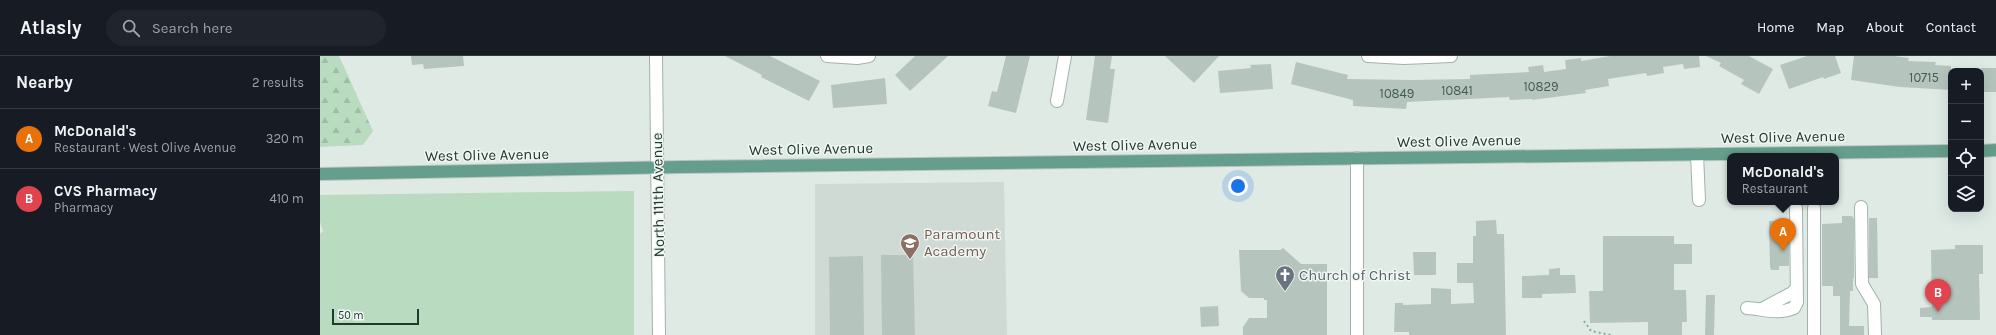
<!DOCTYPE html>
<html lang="en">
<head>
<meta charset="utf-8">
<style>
  body { margin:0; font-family:Karla,sans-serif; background:#20242c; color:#f1f3f6 }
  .controls { position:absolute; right:12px; top:12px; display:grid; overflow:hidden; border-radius:8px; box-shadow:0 4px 16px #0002 }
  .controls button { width:36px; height:36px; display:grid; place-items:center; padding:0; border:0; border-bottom:1px solid #363941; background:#171b24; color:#f1f3f6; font:20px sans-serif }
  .scale { position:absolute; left:12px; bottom:10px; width:87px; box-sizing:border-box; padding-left:4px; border:2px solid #213a31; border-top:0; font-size:11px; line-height:14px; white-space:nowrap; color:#213a31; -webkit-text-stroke:3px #f0f7f3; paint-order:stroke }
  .you { position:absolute; left:918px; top:130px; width:14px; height:14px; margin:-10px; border:3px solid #fff; border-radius:50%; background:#1a73e8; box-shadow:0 0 0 6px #1a73e833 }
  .badge { display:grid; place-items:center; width:26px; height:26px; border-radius:50%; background:#ea580c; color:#fff; font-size:13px; font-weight:700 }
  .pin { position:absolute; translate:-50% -33px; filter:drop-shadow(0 1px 2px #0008) }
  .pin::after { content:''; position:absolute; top:21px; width:14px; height:12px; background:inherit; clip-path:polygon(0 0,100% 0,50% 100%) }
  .popup { position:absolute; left:1407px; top:97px; width:112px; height:52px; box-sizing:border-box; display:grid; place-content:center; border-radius:8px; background:#171b24; filter:drop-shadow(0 1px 3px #0005); font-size:13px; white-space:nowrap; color:#9ea1a6 }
  .popup b { font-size:15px; color:#f1f3f6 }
  .popup::after { content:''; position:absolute; left:50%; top:100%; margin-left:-8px; border:8px solid transparent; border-top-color:#171b24 }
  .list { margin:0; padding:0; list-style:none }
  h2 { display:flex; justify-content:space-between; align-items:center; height:52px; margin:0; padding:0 16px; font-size:17px }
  h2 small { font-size:13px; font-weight:400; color:#9ea1a6 }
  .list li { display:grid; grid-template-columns:26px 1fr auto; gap:12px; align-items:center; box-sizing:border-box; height:60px; padding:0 16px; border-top:1px solid #363941 }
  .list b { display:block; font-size:15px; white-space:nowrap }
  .list p { margin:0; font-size:13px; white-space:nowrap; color:#9ea1a6 }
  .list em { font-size:13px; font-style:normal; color:#9ea1a6 }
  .icon { flex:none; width:22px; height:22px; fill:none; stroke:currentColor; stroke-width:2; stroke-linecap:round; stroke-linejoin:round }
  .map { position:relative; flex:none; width:1676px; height:279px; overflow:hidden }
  header { display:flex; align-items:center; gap:24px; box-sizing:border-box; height:56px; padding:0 20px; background:#171b24; border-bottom:1px solid #363941 }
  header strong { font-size:19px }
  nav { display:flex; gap:22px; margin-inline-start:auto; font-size:14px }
  .search { width:280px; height:36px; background:#20242c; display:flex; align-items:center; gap:10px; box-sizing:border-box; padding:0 14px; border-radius:22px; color:#9ea1a6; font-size:15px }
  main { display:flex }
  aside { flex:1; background:#171b24 }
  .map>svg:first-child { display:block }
  .built { fill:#cedad3 }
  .grass { fill:#b9dbc0 }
  .forest { fill:url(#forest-firs) }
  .building { fill:#b5c5bd }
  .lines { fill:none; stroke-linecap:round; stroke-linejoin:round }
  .minor-casing { stroke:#a2b2ab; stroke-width:14 }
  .major-casing { stroke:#bcc4c1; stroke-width:14 }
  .path { stroke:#81ad9c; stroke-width:2; stroke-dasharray:2 3; stroke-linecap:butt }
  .minor { stroke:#fff; stroke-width:12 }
  .major { stroke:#659e8c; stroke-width:12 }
  .labels { text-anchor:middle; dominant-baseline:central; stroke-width:3; stroke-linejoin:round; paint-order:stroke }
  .number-label { font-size:13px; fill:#465d54 }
  .street-label { font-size:15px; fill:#213a31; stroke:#f0f7f3 }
  .education-label { font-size:15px; fill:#785e54; stroke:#f0f7f3; text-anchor:start }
  .worship-label { font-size:15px; fill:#5b616d; stroke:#f0f7f3; text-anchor:start }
</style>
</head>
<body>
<header>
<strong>Atlasly</strong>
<div class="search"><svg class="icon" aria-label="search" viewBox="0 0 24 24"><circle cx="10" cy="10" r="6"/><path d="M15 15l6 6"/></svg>Search here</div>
<nav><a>Home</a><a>Map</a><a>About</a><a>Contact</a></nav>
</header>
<main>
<aside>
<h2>Nearby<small>2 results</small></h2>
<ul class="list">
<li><span class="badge" style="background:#e8710a">A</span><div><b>McDonald's</b><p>Restaurant · West Olive Avenue</p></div><em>320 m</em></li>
<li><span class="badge" style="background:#e0444e">B</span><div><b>CVS Pharmacy</b><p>Pharmacy</p></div><em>410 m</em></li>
</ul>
</aside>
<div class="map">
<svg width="1676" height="279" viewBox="0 0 1676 279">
  <defs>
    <pattern id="forest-firs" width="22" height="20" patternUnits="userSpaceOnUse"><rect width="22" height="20" fill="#b9dbc0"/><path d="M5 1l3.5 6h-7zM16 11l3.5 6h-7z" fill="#9fbda5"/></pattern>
  </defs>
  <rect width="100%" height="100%" fill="#dfeae5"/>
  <path class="built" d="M684,126L687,279H495V128Z"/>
  <path class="grass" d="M314,135V279H0V178L3,175L0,166V139Z"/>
  <path class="forest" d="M0,0H19L53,75L43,89L0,91Z"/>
  <g class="building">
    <path d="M91,0H143L144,10L104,13L103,8L92,9Z"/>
    <path d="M405,0H450L500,25L489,45L441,21L442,19Z"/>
    <path d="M595,0H628L590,35L575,19Z"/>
    <path d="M686,0H710L696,57L668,50L672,35L677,36Z"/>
    <path d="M775,0H792L790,13H795L788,67L766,64Z"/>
    <path d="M845,0H899L874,27Z"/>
    <path d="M1290,0H1379L1380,11L1364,13L1363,8L1343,11L1344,17L1327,20L1326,17L1288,23L1289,30L1265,34L1266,37L1212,44V43L1190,44L1189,41L1087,46L1086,53L1033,50V44L971,28L976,6L1028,19L1027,23L1092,24L1150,23V19L1209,16L1208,11L1223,9L1224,16L1246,13L1245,4L1261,2V5Z"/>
    <path d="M1386,0H1429L1453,13L1439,38L1421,28L1424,24L1399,10L1401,7Z"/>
    <path d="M1487,0H1515L1521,17L1504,23L1503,21L1469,33L1460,9Z"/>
    <path d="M1534,0H1574L1589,2L1588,5L1616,6L1615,9L1631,10V34L1580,31L1531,24Z"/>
    <path d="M951,8L953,33L900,37L898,15L931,12L930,9Z"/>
    <rect x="1661" y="12" width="15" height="24"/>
    <path d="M565,22L567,48L513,52L511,29Z"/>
    <path d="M1522,160H1532L1534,163V222H1533V235H1530L1529,270H1544V279H1520V240H1513V230H1502V168L1522,167Z"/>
    <path d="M1549,162H1557L1558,222H1549Z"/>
    <path d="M1176,164L1177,178H1184L1186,279H1089V276H1074L1075,247H1083V249L1111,248V232L1131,233V248L1154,247L1153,227H1137V207H1153V180H1156V165Z"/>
    <path d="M1449,165H1469V210H1459V214H1451L1450,210Z"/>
    <path d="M1283,180H1354V188H1372V208H1354V234H1366L1367,266H1362V279H1328V266L1270,267L1269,235H1283Z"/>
    <path d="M1635,189H1663V218H1659L1660,264H1612V261H1600V252L1612,251L1611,194L1635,193Z"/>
    <path d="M963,192L981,208H1007V279H923V271L929,262H947V244H944V242H929L921,235L919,194H960Z"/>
    <path d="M1093,196H1116V219H1094Z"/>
    <path d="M561,199H593L595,279H562Z"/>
    <path d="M543,200L544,279H510L509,201Z"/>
    <path d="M1240,212V219H1255L1256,237L1222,238V242H1202V220L1229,219V213Z"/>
    <path d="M1386,239H1395L1394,279H1385Z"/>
    <path d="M898,250L899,270L881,271L880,251Z"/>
  </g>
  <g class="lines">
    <g class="minor-casing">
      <g id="minor">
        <path d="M336,0L339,279"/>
        <path d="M507,0L537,2L549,0"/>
        <path d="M1048,0L1084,2L1131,0"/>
        <path d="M737,45L745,0"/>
        <path d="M1377,98L1379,144"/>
        <path d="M1541,151L1542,228L1554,248L1555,279"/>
        <path d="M1494,152V279"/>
        <path d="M1427,252C1444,253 1457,259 1474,252L1477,246L1476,152"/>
        <path d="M1442,253L1472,237L1476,233"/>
        <path d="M1037,279V102"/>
      </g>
    </g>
    <g class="major-casing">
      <g id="major">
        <path d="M1661,95L1676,94"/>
        <path d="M0,118L361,111L1631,95"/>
      </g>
    </g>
    <path class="path" d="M1264,265L1271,275L1291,279"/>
    <use href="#minor" class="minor"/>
    <use href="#major" class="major"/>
  </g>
  <defs>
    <g id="school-pin" transform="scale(1)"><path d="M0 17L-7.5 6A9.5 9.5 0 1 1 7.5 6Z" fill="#8d6e63" stroke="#f0f7f3"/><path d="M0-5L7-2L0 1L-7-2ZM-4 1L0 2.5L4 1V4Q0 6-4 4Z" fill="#fff"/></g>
    <g id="church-pin" transform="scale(1)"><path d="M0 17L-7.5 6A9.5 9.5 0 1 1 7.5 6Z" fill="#6b7280" stroke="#f0f7f3"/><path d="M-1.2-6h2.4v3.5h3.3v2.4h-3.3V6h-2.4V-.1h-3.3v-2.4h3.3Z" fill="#fff"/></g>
  </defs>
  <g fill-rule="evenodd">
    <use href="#school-pin" x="590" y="187"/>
    <use href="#church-pin" x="965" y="219"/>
  </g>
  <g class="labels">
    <g class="number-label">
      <text x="1604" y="21">10715</text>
      <text x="1221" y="30">10829</text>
      <text x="1137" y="34">10841</text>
      <text x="1077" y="37">10849</text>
    </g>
    <g class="street-label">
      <text transform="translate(1463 81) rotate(-1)">West Olive Avenue</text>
      <text transform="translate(1139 85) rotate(-1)">West Olive Avenue</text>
      <text transform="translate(815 89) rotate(-1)">West Olive Avenue</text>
      <text transform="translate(491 93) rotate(-1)">West Olive Avenue</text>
      <text transform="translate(167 99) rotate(-1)">West Olive Avenue</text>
      <text transform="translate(338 139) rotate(-91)">North 111th Avenue</text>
    </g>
    <g class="education-label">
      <text x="604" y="178">Paramount<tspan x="604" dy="17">Academy</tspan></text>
    </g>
    <g class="worship-label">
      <text x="979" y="219">Church of Christ</text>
    </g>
  </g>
</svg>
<div class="controls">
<button>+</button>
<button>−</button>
<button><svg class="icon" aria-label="locate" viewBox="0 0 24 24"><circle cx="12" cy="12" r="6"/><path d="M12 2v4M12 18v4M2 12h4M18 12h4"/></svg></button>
<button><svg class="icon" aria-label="layers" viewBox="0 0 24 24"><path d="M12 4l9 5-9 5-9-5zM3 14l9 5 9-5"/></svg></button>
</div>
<div class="scale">50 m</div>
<div class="you"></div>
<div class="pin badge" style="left:1463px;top:195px;background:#e8710a">A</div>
<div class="popup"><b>McDonald's</b>Restaurant</div>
<div class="pin badge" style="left:1618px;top:256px;background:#e0444e">B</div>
</div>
</main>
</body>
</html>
